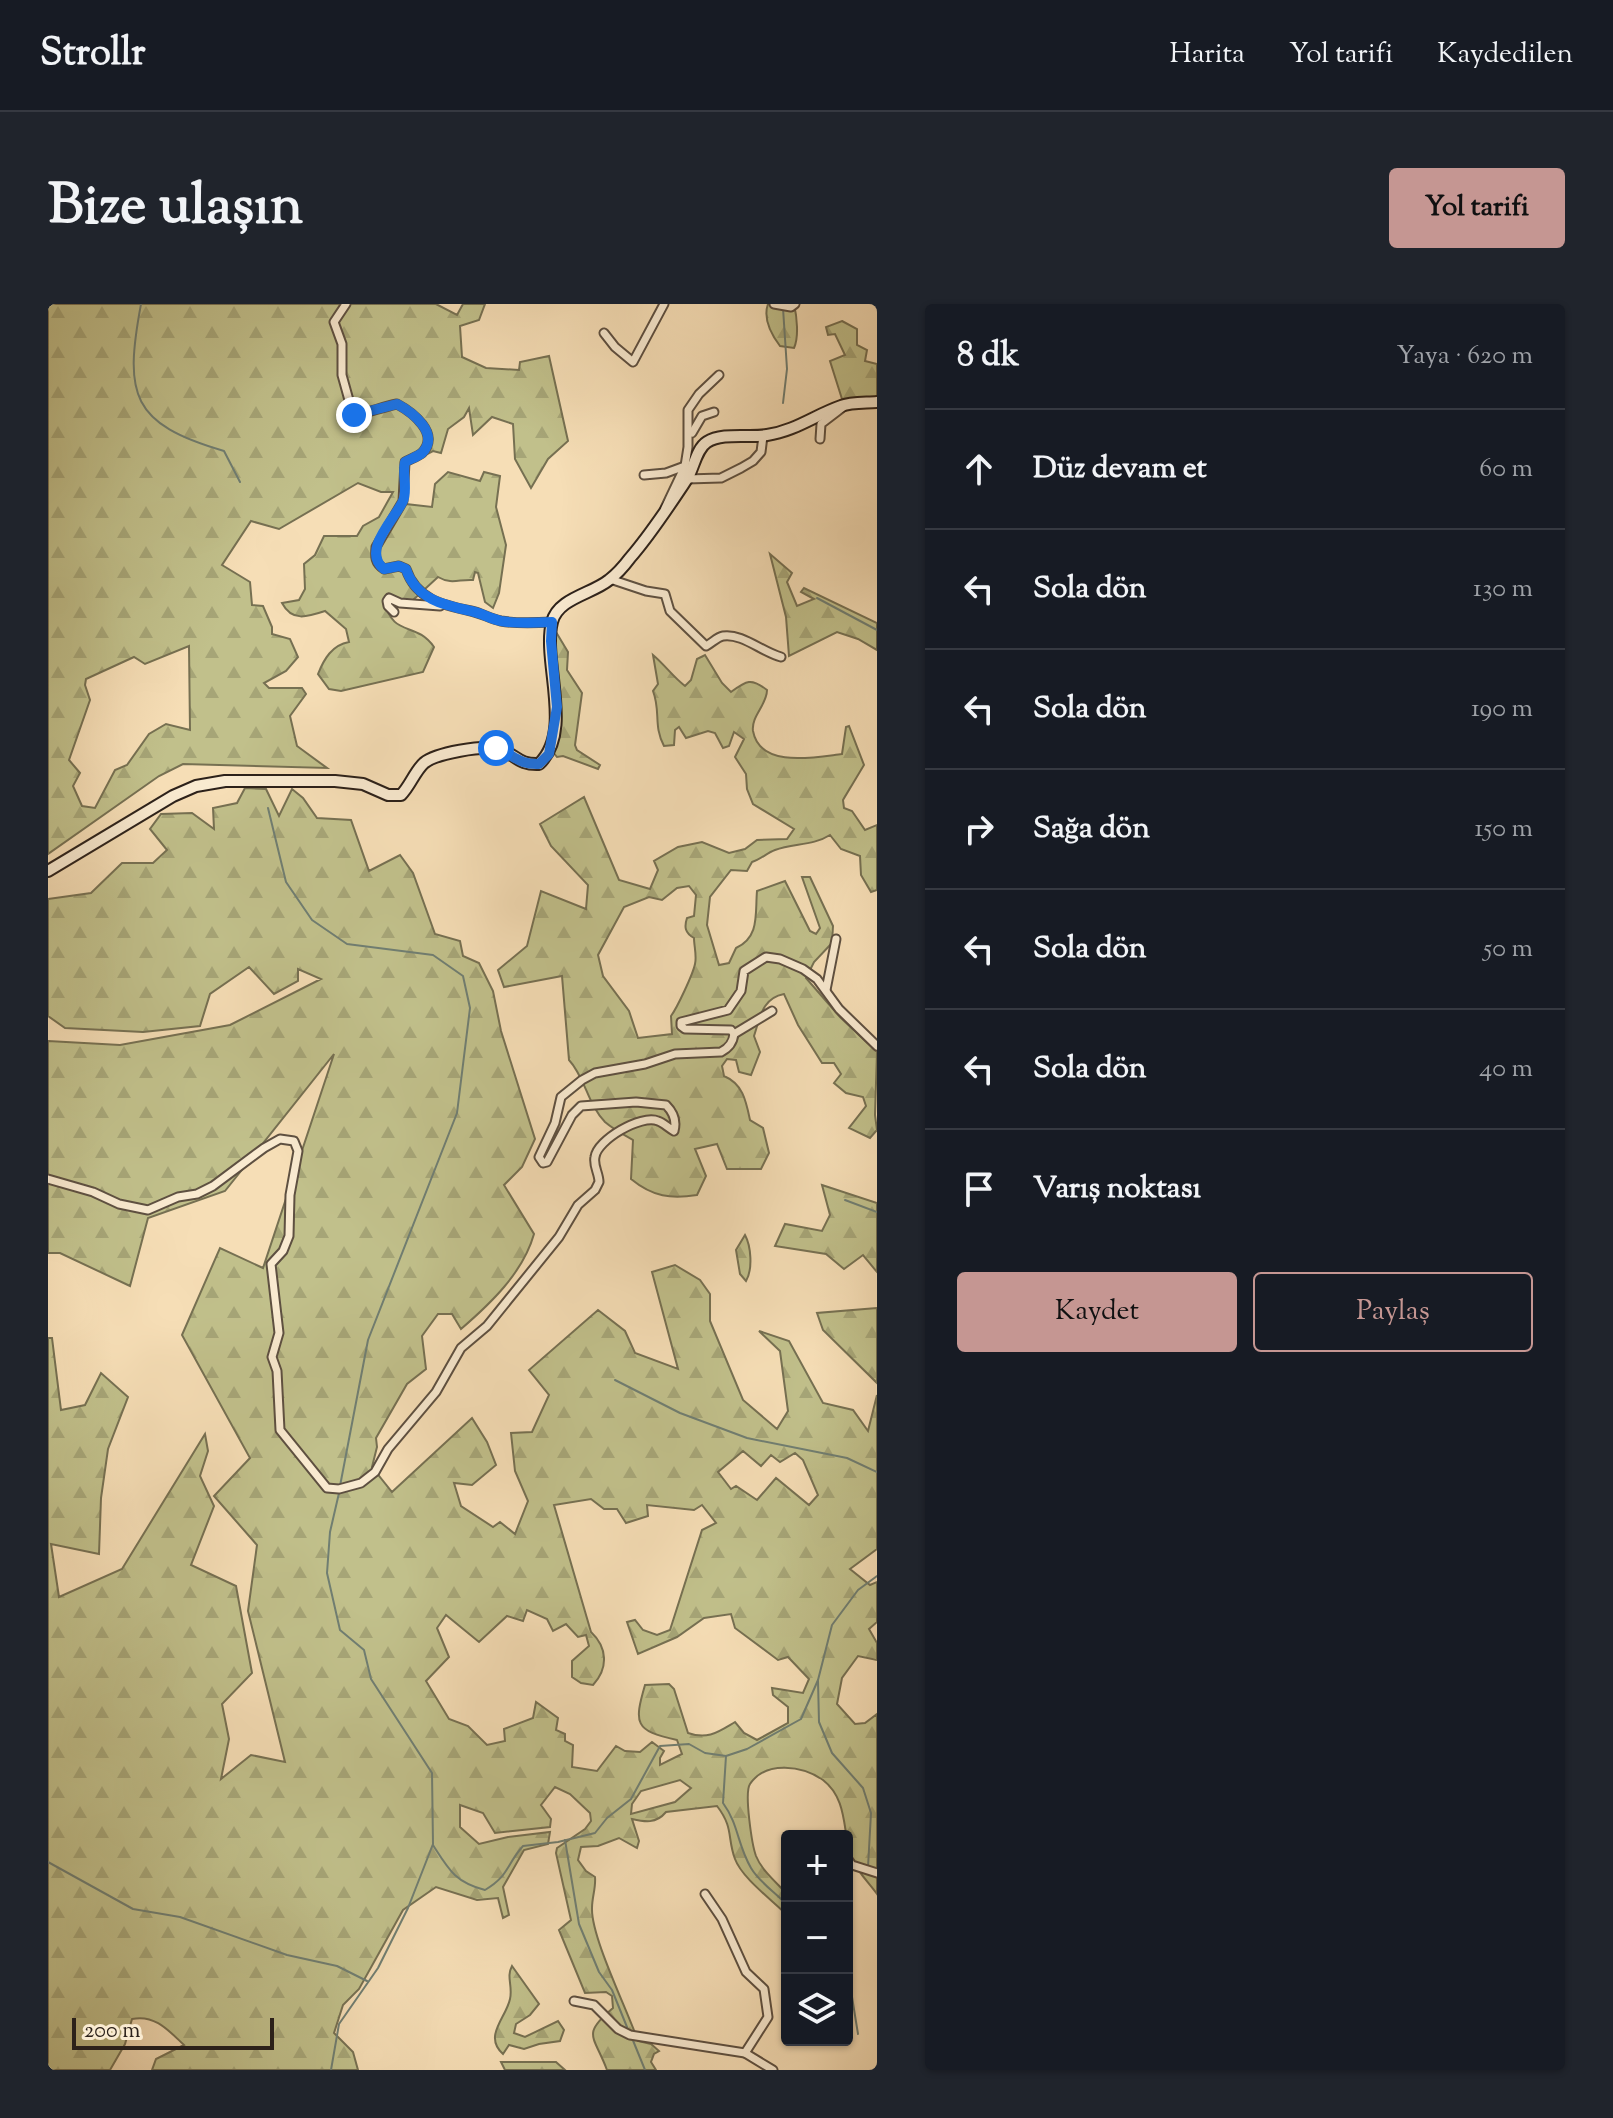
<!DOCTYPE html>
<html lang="tr">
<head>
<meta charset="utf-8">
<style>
  body { margin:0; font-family:"Sorts Mill Goudy",serif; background:#20242c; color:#f1f3f6 }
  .controls { position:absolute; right:24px; bottom:24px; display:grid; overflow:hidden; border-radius:8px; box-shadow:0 2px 6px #0004 }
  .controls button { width:72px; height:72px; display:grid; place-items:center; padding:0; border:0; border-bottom:2px solid #363941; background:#171b24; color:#f1f3f6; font:40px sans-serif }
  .scale { position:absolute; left:24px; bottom:20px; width:202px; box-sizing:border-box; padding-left:8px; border:4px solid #2c211a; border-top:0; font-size:22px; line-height:28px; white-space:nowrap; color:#2c211a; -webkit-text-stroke:6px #f9ead0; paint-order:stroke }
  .stop { position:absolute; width:24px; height:24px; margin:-18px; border:6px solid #1a73e8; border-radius:50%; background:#fff }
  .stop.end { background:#1a73e8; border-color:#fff; box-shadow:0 2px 8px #0008 }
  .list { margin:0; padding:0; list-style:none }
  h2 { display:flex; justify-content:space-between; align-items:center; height:104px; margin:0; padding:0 32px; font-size:34px }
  h2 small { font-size:26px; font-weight:400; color:#9ea1a6 }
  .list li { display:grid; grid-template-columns:52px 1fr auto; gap:24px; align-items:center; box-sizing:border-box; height:120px; padding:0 32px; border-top:2px solid #363941 }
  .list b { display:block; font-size:30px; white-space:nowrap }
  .list em { font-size:26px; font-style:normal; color:#9ea1a6 }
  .actions { display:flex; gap:16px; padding:24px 32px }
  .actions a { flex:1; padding:18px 0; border:2px solid #c59692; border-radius:8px; text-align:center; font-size:28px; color:#c59692 }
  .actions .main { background:#c59692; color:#111 }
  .icon { flex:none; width:44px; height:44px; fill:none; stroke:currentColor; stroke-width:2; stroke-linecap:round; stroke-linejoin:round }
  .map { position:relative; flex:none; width:829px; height:1766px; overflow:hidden; border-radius:8px }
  header { display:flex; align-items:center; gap:48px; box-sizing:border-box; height:112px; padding:0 40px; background:#171b24; border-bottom:2px solid #363941 }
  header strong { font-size:38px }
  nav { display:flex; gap:44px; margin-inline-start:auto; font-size:28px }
  .intro { display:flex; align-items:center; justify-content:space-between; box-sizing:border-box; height:192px; padding:0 48px }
  h1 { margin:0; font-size:56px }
  .button { padding:20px 36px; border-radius:8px; background:#c59692; color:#111; font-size:28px; font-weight:700 }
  main { display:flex; gap:48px; padding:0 48px }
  aside { flex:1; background:#171b24; border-radius:8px; box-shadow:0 2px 6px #0004 }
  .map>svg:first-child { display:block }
  .forest { fill:url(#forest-firs); stroke:#767052; stroke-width:2; fill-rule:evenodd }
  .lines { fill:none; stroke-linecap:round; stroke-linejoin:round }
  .stream { stroke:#707e72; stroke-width:2 }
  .minor-casing { stroke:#5e5041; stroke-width:11 }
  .secondary-casing { stroke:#2c211a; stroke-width:14 }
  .minor { stroke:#f9ead0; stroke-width:7 }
  .secondary { stroke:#f9ead0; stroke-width:10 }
  .route { stroke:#1a73e8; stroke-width:10 }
</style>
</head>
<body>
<header>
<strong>Strollr</strong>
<nav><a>Harita</a><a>Yol tarifi</a><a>Kaydedilen</a></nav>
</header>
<div class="intro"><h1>Bize ulaşın</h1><a class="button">Yol tarifi</a></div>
<main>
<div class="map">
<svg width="829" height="1766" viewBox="0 0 829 1766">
  <defs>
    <pattern id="forest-firs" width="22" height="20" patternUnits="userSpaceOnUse" patternTransform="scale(2)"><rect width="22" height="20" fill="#c1c08b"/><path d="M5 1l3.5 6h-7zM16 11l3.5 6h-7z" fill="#a6a577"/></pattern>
  </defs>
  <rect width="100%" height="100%" fill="#f6deb6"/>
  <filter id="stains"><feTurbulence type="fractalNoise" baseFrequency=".0025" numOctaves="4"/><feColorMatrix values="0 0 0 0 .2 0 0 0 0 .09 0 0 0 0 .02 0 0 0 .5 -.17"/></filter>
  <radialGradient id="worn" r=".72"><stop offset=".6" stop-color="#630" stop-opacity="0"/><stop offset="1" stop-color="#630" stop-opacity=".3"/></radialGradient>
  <g class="forest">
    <path d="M0,0H388L409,11L415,0H437L431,16L412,22L414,53L438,64L471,66L472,58L501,52L520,137L500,155L483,184L467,155L465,120L444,113L425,131L421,104L416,113L400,125L393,149L385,147L352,164L358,200L384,203L387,180L400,168L432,177L436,168L452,172L448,203L458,241L451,289L445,304L437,298L430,269L427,268L425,276C411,275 404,281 390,273L364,297L336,296C345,335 367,316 386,343L375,368L293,387L281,385L270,370C276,355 284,341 301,338L298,325L277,307C259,313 244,318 234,299L251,296L257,285L256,260L267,251L276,232H309L315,222L331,213L345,188H333L310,179L231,225L203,217L174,261L202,278L204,301L215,302L224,323V330L242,335L250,353L238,367L216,379L221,384H254L258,390L242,412L249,442L279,464L135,460L111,472L0,550ZM141,342L142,426L118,420L101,430L79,461L67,466L47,504L34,502L25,482L32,469L21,456L42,396L37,381L38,375L86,353L97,360Z"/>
    <path d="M720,0H746C749,13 751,33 746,44L732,42C723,30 715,14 720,0Z"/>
    <path d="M794,17L809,25V41L819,46L817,57L829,60V93L794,95L782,57L797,51L787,30L780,31L778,23Z"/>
    <path d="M722,250L744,269L739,278L749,302L766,295L753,288L756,284L829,319V346L810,335L789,328L741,352L738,313Z"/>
    <path d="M508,328L520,348L519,366L534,389L527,441L529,446L552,461L550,465L515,452L509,453L505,448Z"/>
    <path d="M605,351C617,361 625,373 637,382L643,376L649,355L657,351L674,379L683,388C698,377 703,373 719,386C719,401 703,412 705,427C712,465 768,453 794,450L798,423L801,422L816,461L795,496L796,504L804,507L817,526L829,521V586L823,588L813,571L812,552L793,545L782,531C765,542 745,539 727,546C719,549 713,555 704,558L699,567L683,566L662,593L659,621L671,661L681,659L688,644C712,633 707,610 709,587L737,577L762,627L768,630L772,624L754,573H762L785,622L784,639L766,658L758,674L792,713L829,748L827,811L829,826L822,834L801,824L818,802L815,793L798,789L786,779L793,770L786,759H774L750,721L736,690C714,694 712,714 706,732L712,748L703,771L691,768L688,756L679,755L674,762L676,772C695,780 698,797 702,816L715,824L721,849L713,865H679L669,840L647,845L658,872L649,891C623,895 605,893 583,875L585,836C576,831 565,825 557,818C540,801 537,773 521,756L514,672L456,683L450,666L479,642L493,587L538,605L540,581L503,542L492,520L536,493L571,576L602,585L610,566L606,557L630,543L654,538L681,549L697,545L709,536L739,535L746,525L705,500L699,485L698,470L687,453L696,435L686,428L681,442L675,444L667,429L660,427L638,434L631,423L627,426L626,441L616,442C605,421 613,408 605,387L610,380ZM641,582L648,591L646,612L639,614C636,623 637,629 646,634C646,642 649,652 647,660C645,670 629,704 623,712L624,730L590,734L581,707L555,672L550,651L576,603L601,593L614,596L629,584Z"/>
    <path d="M197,484L218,485L231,512L244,485L255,494L269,514L303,516L321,567L352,551L365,569L387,630L412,637L415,652L431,659L445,687L453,727L487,835L474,863L456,881L486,930C475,969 442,1000 413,1025L404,1010H390L374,1032L378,1065L359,1080L328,1134L329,1143L324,1163L344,1188L424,1114L439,1138L448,1161L424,1181L406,1179L413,1202L445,1223L452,1218L467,1230L480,1197L467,1167L463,1129L484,1128L501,1091L481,1066L550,1006L577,1027L587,1049L630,1065L604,968L627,961L652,976L662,990V1017L695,1096L729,1125L740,1107L732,1047L711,1027L741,1037L775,1099L805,1106L820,1127L829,1091V1245L802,1265L822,1281L829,1278V1318L821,1325L829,1339V1356L810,1352L794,1374L789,1400L807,1420L817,1419L829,1410V1590C821,1579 809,1567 804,1555C794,1530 801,1496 775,1476C755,1462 718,1456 702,1480C696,1489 704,1541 708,1552C714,1567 729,1579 739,1590V1611C724,1596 694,1574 687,1555C679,1534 686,1524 669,1502L618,1508C608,1520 597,1518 584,1515L591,1537L589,1544L571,1534L550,1542L533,1543L530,1556L538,1567L547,1573C548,1584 544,1593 544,1604C543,1633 579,1705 590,1737L603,1740L611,1747L606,1750L603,1758L608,1766H559C546,1731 533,1731 565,1704L564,1692L558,1688L537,1689L511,1626L523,1616L508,1549L509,1544L537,1525L543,1517L542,1509L522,1490L507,1483L493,1501L503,1515L502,1523L447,1529L435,1509L412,1501V1523L431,1540L460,1533L502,1528L500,1540L476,1546L455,1583L461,1611L455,1614L450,1594L429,1596L388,1583L355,1606L311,1685L295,1701L286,1729L305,1748L310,1766H104L108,1755L136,1741C121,1727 107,1710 84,1715L77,1740L62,1766H0V1034H4L13,1106L37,1101L53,1069L80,1093L60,1145L53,1194L51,1250L3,1240L11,1293L74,1265L157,1130L160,1147L152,1172L166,1202L143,1261L188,1282L204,1369L174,1400L181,1435L173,1475L203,1451L237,1458L200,1307L209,1241L166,1192L202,1154L134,1031L172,944L215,964L286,750L177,887L100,914L82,982L12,949H0V737L72,741L182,721L273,675L250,665V677L226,690L201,663L162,690L152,722L95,728L17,724L0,712V595L43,589L74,559H105L119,546L102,525L113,510L144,509L166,525L165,504L189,499ZM695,1147L713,1162L723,1151L732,1158L747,1149L755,1156L770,1191L761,1201L728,1174L709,1196L688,1182L683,1185L670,1168ZM543,1195L556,1205H569L578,1219L600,1212L599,1201L646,1206L654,1201L668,1219L654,1226L622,1326L609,1331L595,1326L587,1316L579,1318L590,1350L629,1333L656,1314L683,1310L687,1324L730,1356L740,1353L761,1375L755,1389L724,1384L725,1391L740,1403V1419L709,1436L696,1429L687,1418C670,1428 660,1436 640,1429L626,1385L621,1380L597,1381C586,1419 586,1427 629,1436L634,1450L612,1461V1454L616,1447L604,1438L592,1448L577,1447L568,1442L549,1467L524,1463L525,1441L517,1437V1430L508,1426L510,1414L488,1398L485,1414L456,1425L457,1437L439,1441L420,1422L401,1415L378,1377L401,1353L389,1324L398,1311L431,1338L459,1312L475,1317L479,1306L499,1315L505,1327L518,1320L530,1333L538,1331L541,1342L524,1357V1373L533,1379L545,1381C561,1364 559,1343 543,1328L506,1201ZM632,1476L643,1484L627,1498L583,1510L584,1500L593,1487Z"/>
    <path d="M774,881L829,899V968L815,951L796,965L778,950L727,942L737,920L774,927L782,911Z"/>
    <path d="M697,931C703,942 705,965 698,977L692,970L688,946Z"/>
    <path d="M829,1004V1079L775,1026L769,1009Z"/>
    <path d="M464,1662L491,1700L482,1711L468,1720L466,1729L477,1733L510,1717L516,1726L512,1737L491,1740L476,1745L461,1741L455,1750C435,1732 458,1714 462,1695C465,1682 458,1673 464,1662Z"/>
    <path d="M453,1758H508L517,1766H457Z"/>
  </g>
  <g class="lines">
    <g class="stream">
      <path d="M93,0C76,91 83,120 176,147L192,178"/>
      <path d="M735,4L739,65L735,99"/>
      <path d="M769,294L829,326"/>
      <path d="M220,504L238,578L264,616L299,640L385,651L415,672L422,704L409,809L320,1036L292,1182"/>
      <path d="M797,896L829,908"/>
      <path d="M567,1076L632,1109L699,1134L799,1154L829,1168"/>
      <path d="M770,1377L771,1418L784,1449L815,1484L823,1509L820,1563"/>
      <path d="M678,1452L675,1499C691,1521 689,1540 703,1564C711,1578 728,1589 739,1601"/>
      <path d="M517,1536L531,1620L551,1668L564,1686L581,1728"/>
      <path d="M385,1541C401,1566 407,1578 437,1586C461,1572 458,1561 475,1542L510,1538L547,1529L559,1514L583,1495L612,1442L641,1440L657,1449L678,1452L699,1445L753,1415L770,1376L784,1321L810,1286L829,1272"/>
      <path d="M0,1558L85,1605L132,1613L239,1651L289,1662L319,1677"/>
      <path d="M799,1685L804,1693L810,1730"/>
      <path d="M584,1734L597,1766"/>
      <path d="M283,1766L291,1720L330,1664L360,1604L385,1540L384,1469L323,1375L316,1346L292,1326L279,1269L282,1228L291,1189"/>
    </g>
    <g class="minor-casing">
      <g id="minor">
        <path d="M298,0L286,18L294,40V71L304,107L306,111C320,109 334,103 349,100C364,108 393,130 374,149C369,153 362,155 357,158L355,197L328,243C327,253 327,259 336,265L351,262L358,265C368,295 394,301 423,307C433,309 443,315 453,317C470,320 487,319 504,318"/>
        <path d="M726,0L743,3L747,0"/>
        <path d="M556,29L567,43L585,58L616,0"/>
        <path d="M644,129L654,112L666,108"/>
        <path d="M772,135L773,120L794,104"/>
        <path d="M596,171L618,169L637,162"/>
        <path d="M639,175L673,174L693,164L705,157L713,148L715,132"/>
        <path d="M617,204L637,162L640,143V106L651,90L671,71"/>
        <path d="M562,275L598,287L617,290L622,307L658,342C664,339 669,333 675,332C694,329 714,348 733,353"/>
        <path d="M346,308L340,302L339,297L341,294L352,299L392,302"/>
        <path d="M778,686L788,635"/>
        <path d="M686,730L724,707"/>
        <path d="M0,875L45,888L71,900L100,906L130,893L149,890L165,882L216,844L232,835L246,837L250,847L242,891L241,932L235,947L223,960L231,1029L224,1053L229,1067L232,1126L279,1184L291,1185L313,1179L327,1168L340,1145L388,1088L413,1044L439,1022L511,933L530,901L547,886L551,878C551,869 545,862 547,853C549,836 593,810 610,817C616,819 620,824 626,827C629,816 625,808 618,801L588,798L533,802L524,811L499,858L495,859L491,853L507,819L513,793L534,776L547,769L597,760L627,750L673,748C681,744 685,739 686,730L683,726L637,725L633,722V718L680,706L693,687L696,667L718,653L732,655L755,665L769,675L791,705L829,742"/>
        <path d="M799,1554L804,1561L829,1569"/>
        <path d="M657,1590L674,1615L698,1668L716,1685L720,1713L697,1749"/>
        <path d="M526,1697L546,1701L570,1725L582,1731L697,1749L725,1766"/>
      </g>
    </g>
    <g class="secondary-casing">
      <path id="secondary" d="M0,567L125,492L148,482L177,477H287L315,480L340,491H353C362,482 367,467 376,459C388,449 435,441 450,445C469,450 469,461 491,460C526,427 494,358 504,318C510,294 544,290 561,276C569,270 576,262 582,254C603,230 621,202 639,175C646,164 648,145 659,138C674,128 702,134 719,131C747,127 767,111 793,102C803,98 818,99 829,98"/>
    </g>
    <use href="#minor" class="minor"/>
    <use href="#secondary" class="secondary"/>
  </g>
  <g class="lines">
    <path class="route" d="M306,111L349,100C364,108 393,130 374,149C369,153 362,155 357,158C354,171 360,186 355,197C346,216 313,247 336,265L351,262L358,265C368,295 395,301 423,307C433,309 443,315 453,317C470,320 487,319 504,318L503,337L509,403L501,450L491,460C471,461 466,451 448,444"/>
  </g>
  <rect width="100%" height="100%" filter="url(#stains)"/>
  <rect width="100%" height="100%" fill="url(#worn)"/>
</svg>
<div class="controls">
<button>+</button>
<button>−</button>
<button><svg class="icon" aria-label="layers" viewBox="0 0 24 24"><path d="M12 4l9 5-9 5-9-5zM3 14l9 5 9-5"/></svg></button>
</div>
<div class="scale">200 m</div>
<div class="stop" style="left:448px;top:444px"></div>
<div class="stop end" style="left:306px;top:111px"></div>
</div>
<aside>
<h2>8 dk<small>Yaya · 620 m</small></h2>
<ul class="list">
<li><svg class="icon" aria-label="ahead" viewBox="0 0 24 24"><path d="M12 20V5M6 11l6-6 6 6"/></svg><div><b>Düz devam et</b></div><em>60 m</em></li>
<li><svg class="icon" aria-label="left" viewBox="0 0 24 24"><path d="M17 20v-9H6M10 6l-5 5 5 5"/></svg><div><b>Sola dön</b></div><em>130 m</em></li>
<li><svg class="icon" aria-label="left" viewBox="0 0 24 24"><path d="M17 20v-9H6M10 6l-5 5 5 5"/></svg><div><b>Sola dön</b></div><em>190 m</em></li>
<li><svg class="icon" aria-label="right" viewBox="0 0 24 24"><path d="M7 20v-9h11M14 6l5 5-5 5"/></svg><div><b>Sağa dön</b></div><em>150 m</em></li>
<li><svg class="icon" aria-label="left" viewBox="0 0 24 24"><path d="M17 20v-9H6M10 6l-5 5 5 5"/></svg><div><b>Sola dön</b></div><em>50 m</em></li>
<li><svg class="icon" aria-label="left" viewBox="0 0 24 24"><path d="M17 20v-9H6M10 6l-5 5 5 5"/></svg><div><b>Sola dön</b></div><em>40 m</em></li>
<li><svg class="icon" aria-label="arrive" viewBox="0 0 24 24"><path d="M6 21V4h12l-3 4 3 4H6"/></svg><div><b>Varış noktası</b></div></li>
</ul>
<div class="actions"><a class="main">Kaydet</a><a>Paylaş</a></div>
</aside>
</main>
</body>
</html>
